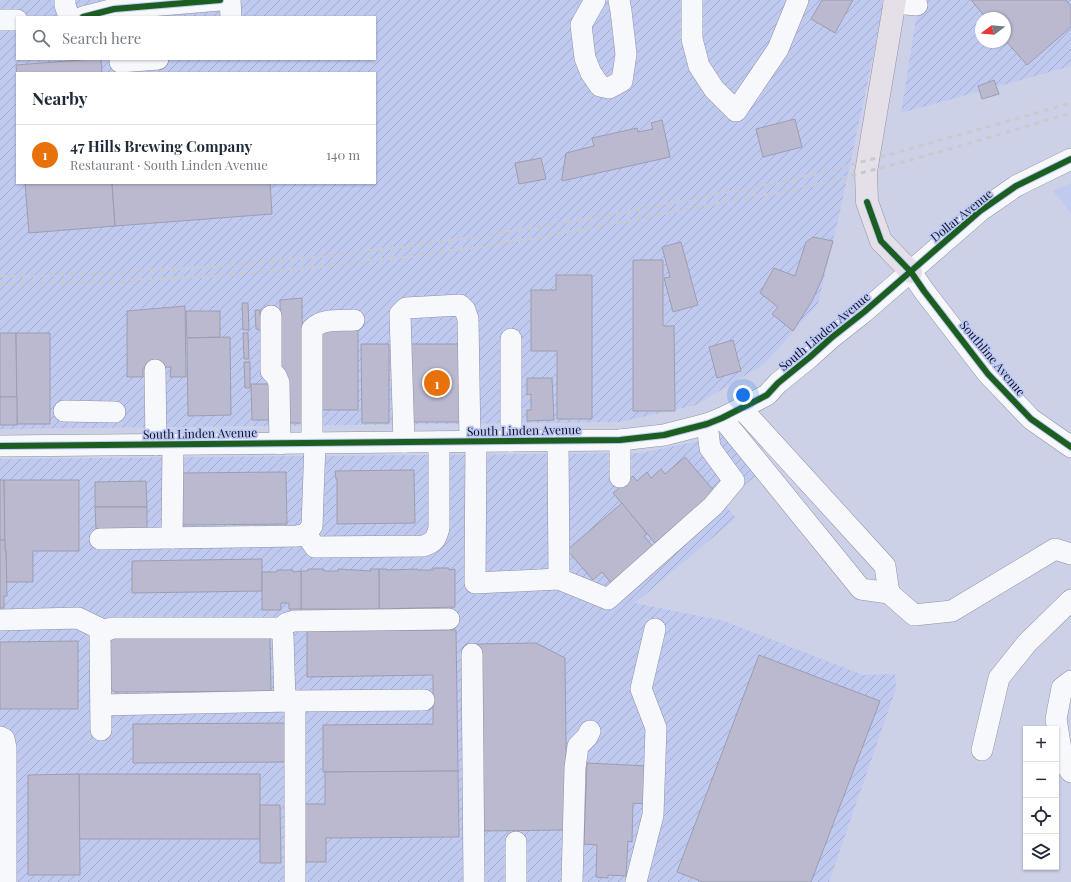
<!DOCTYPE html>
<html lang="en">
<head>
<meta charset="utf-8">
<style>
  body { margin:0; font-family:"Playfair Display",serif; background:#f6f6f7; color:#1f2937 }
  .controls { position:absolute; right:12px; bottom:12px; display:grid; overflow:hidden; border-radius:0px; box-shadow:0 1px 3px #0004 }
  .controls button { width:36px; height:36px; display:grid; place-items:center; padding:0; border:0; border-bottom:1px solid #e0e1e3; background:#fff; color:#1f2937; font:20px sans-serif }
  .compass { position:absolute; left:975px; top:12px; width:36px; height:36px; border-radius:50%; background:#fff; box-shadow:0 1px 3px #0004; rotate:254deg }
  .you { position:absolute; left:743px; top:395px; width:14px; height:14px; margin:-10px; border:3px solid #fff; border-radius:50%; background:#1a73e8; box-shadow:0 0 0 6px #1a73e833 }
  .badge { display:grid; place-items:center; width:26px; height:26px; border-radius:50%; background:#505466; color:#fff; font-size:13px; font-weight:700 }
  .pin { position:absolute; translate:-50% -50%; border:2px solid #fff; box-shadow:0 1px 4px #0006 }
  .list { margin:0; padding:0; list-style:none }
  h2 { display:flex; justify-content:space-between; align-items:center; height:52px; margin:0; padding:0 16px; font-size:17px }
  h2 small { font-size:13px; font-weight:400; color:#747a83 }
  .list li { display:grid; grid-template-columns:26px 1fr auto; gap:12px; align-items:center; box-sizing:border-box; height:60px; padding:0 16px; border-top:1px solid #e0e1e3 }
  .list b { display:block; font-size:15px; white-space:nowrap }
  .list p { margin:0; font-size:13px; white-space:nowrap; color:#747a83 }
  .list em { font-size:13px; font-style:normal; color:#747a83 }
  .icon { flex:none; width:22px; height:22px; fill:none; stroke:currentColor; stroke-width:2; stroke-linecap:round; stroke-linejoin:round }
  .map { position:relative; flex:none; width:1071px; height:882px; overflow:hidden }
  .search { position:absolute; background:#fff; box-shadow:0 1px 3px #0004; left:16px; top:16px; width:360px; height:44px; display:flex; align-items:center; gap:10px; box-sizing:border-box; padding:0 14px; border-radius:0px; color:#747a83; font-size:15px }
  .panel { position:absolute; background:#fff; box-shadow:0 1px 3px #0004; left:16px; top:72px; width:360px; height:112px; border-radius:0px }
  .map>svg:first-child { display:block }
  .built { fill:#c0c9ef }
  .industrial { fill:url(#industrial-furrows); fill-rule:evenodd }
  .building { fill:#bab9d0; stroke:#9c9daf }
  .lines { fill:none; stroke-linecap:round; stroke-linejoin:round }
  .minor-casing { stroke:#8e92a4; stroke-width:22 }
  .major-casing { stroke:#9992a5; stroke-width:23 }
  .minor { stroke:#f7f8fc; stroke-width:21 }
  .major { stroke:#e5e0e8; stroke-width:22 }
  .rail { stroke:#c9c9d0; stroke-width:3; stroke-dasharray:5 5; stroke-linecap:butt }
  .cycleway-casing { stroke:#bfc9f5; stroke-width:8 }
  .cycleway { stroke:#1b5e20; stroke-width:6 }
  .labels { text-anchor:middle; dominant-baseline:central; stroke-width:3.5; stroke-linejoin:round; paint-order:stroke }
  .street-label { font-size:12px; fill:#0e1120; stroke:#bfc9f5 }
</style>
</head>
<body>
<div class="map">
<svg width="1071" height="882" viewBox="0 0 1071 882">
  <defs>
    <pattern id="industrial-furrows" width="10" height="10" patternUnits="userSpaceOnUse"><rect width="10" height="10" fill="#c0c9ef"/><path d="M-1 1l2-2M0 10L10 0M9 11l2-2" fill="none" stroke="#a4accd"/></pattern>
  </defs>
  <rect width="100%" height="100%" fill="#ccd1e8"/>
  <path class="built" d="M1071,183V213L1053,191Z"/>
  <g class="industrial">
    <path d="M0,0H885L839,216L818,304L764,364L696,405L619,422L0,429ZM17,17H375V59H17ZM17,73H375V183H17Z"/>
    <path d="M919,0H1071V66L901,113ZM981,18H1005V42H981Z"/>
    <path d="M720,434L758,474L729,498L726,506L736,518L635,603L724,621L863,675L895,674L896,688L829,882H0V459L641,453L714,438Z"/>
  </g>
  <g class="building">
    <path d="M822,0H853L835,33L811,19Z"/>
    <path d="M971,0H1066L1071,6V27L1027,65L1005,40V18H986Z"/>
    <path d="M93,59H101L102,73H17V81L16,65Z"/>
    <path d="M994,80L999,94L982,99L978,86Z"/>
    <path d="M795,119L802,147L763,157L756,129Z"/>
    <path d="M662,120L670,157L562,181V177L566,153L594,146L592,138L637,128L638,132L653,129L651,123Z"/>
    <path d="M541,158L546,179L519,184L515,163Z"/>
    <path d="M25,183H112L115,226L29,233Z"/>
    <path d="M112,183H270L272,214L115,226Z"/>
    <path d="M813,237L833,241L822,279L812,301L793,331L772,314L778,307L760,293L774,268L795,276L806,242Z"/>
    <path d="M681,242L698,305L673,312L664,278L670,277L662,247Z"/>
    <path d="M633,260H663V326H674L675,411H633Z"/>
    <path d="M556,275H592V419H557V351H531V290H556Z"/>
    <path d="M302,298L303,423H287L281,375L280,300Z"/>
    <path d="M242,303H248L249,330H243Z"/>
    <path d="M185,306L186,377H170L171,367L143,368V377H127V311Z"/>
    <path d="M255,310H260L261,330L256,329Z"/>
    <path d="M186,311H220V337L187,338Z"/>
    <path d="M319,330H358V410H320Z"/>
    <path d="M0,333H16L17,397H0Z"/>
    <path d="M16,333H50V424H17Z"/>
    <path d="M243,333H248L249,359H244Z"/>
    <path d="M230,337L231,415L188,416L187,338Z"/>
    <path d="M733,340L741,371L717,378L709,347Z"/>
    <path d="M361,344H389V423H362Z"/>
    <rect x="410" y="344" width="53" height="78"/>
    <path d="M244,362H250V388H245Z"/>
    <path d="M527,378H552L554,420L527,421V410H531V394L527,395Z"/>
    <path d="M251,384H273V420H252Z"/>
    <rect x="0" y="397" width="17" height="28"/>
    <path d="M685,457L715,492L655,543L613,493L633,476L637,481L647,472L651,478L661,469L665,474Z"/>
    <path d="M414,470L415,523L337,524V479H336L335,471Z"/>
    <path d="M286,472L287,524L182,525V473Z"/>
    <path d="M0,480H4L5,540H0Z"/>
    <path d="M4,480H79V551H33V582H6V551H5Z"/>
    <path d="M146,481L147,507H95V482Z"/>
    <path d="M622,503L647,534L644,536L654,548L612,584L602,572L593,580L567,550Z"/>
    <path d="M95,507H147V528L96,529Z"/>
    <path d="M0,540H5V551H6L7,596H4V608H0Z"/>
    <path d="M262,559V591L132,593V561Z"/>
    <path d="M433,568H449V570L455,569V607L379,609V569H387V570L418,569V570H433Z"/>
    <path d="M308,569H324V571H338V569L371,571L370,569H379V609H301V571H308Z"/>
    <path d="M277,570H293V572L301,571V609H289V603H281V610H262V572H277Z"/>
    <path d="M456,630L458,771L323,772V725L433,724V675L307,677V631Z"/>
    <path d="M270,637L271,691L114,692L108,685L107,646L114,638Z"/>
    <path d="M78,641V709H0V642Z"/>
    <path d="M536,643L565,658L567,830L480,831L478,644Z"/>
    <path d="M759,655L880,701L811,882H703L677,872Z"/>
    <path d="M287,723L288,762L133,763V724Z"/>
    <path d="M587,763L647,766L645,804L633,803L632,842L628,841L626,876L608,875V878L596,877L597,845L584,844Z"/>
    <path d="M458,771L459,837L326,838V862H306L305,804H325V772Z"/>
    <rect x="79" y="774" width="181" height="65"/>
    <path d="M79,774L80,875H28V775Z"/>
    <path d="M260,805H280L281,863H260Z"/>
  </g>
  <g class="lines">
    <g class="minor-casing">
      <g id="minor">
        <path d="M65,0V5L69,17"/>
        <path d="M230,0L231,17"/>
        <path d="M595,0L581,25L585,58L591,73L600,86L609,88L622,81L626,54L621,11L619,0"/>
        <path d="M692,0V39L699,66L714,89L736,111L778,49L798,0"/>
        <path d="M894,3L917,5"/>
        <path d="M83,17L114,9L220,0"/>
        <path d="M0,20H17"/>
        <path d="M120,59V62L158,59"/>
        <path d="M911,272L924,291L988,374L1031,419L1071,447"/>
        <path d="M271,316V371L276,376L279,383L280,444"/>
        <path d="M511,339V441"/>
        <path d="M155,370L156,445"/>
        <path d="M741,408L885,566L889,593"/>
        <path d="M64,411L115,412"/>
        <path d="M722,418L861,589L889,593L914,615L952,611L1055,549L1071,554"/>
        <path d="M620,440V477"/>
        <path d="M476,441L475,583L559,579L608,599L713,506L734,481L710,448L707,424"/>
        <path d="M558,441L559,579"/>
        <path d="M404,442L400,314L406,308L460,305L465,310L468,319L470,442"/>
        <path d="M312,443V329C322,318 340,321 354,320"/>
        <path d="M0,446L620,440L664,435L707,424L722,418L767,395L778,383L810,357L831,338L864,312L980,211L1016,186L1071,159"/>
        <path d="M306,534L315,547L423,546C435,542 436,539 439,528V442"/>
        <path d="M172,538L173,445"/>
        <path d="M100,539L297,536L306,534L312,526L315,443"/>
        <path d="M0,620L78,618L105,631"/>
        <path d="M279,630L287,623L294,621L449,619"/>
        <path d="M472,654L474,882"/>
        <path d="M1071,681L1062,688L1056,719L1063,761L1071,772"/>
        <path d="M295,701V882"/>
        <path d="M101,705L295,701L424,700"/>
        <path d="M101,730L100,635L105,631L112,628H275L279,630L283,636L285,701"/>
        <path d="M0,737L4,739L6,748V882"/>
        <path d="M982,750L999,678L1027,643L1071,600"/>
        <path d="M516,882V842"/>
        <path d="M572,882L575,768L578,746L587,737L590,731"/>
        <path d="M636,882L653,815L656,728L641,689L655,629"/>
      </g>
    </g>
    <g class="major-casing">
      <path id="major" d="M895,0L866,172L867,202L881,241L911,272"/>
    </g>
    <use href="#minor" class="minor"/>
    <use href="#major" class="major"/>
    <g class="rail">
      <path d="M0,276C210,273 419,250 625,212C659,206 693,199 727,192C747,189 767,185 786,181C882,158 976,130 1071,103"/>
      <path d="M0,284C142,283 284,273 425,254C527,241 627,222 727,201C747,197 767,195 786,191C882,170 977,141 1071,113"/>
    </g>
    <g class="cycleway-casing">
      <g id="cycleway">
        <path d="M83,17L114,9L220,0"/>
        <path d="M867,202L881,241L911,272L924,291L988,374L1031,419L1071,447"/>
        <path d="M0,446L620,440L664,435L707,424L722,418L767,395L778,383L810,357L831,338L864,312L980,211L1016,186L1071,159"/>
      </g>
    </g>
    <use href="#cycleway" class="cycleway"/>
  </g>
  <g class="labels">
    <g class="street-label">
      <text transform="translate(961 215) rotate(-39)">Dollar Avenue</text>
      <text transform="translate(824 331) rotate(-40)">South Linden Avenue</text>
      <text transform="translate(993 358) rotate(50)">Southline Avenue</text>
      <text transform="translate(524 430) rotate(-1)">South Linden Avenue</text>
      <text transform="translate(200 433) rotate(-1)">South Linden Avenue</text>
    </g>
  </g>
</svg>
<div class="controls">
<button>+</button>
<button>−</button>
<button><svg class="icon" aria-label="locate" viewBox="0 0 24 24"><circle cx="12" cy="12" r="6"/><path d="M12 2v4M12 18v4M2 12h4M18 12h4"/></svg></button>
<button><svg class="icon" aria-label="layers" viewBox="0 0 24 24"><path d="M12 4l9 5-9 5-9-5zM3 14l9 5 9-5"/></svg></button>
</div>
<svg class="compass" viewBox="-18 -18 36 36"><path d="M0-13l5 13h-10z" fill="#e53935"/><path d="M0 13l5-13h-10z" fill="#747a83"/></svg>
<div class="you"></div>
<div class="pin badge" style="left:437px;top:383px;background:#e8710a">1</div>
<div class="search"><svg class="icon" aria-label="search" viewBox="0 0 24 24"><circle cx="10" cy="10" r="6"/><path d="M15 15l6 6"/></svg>Search here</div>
<section class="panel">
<h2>Nearby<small></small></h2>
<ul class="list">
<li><span class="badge" style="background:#e8710a">1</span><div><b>47 Hills Brewing Company</b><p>Restaurant · South Linden Avenue</p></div><em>140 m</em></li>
</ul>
</section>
</div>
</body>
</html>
